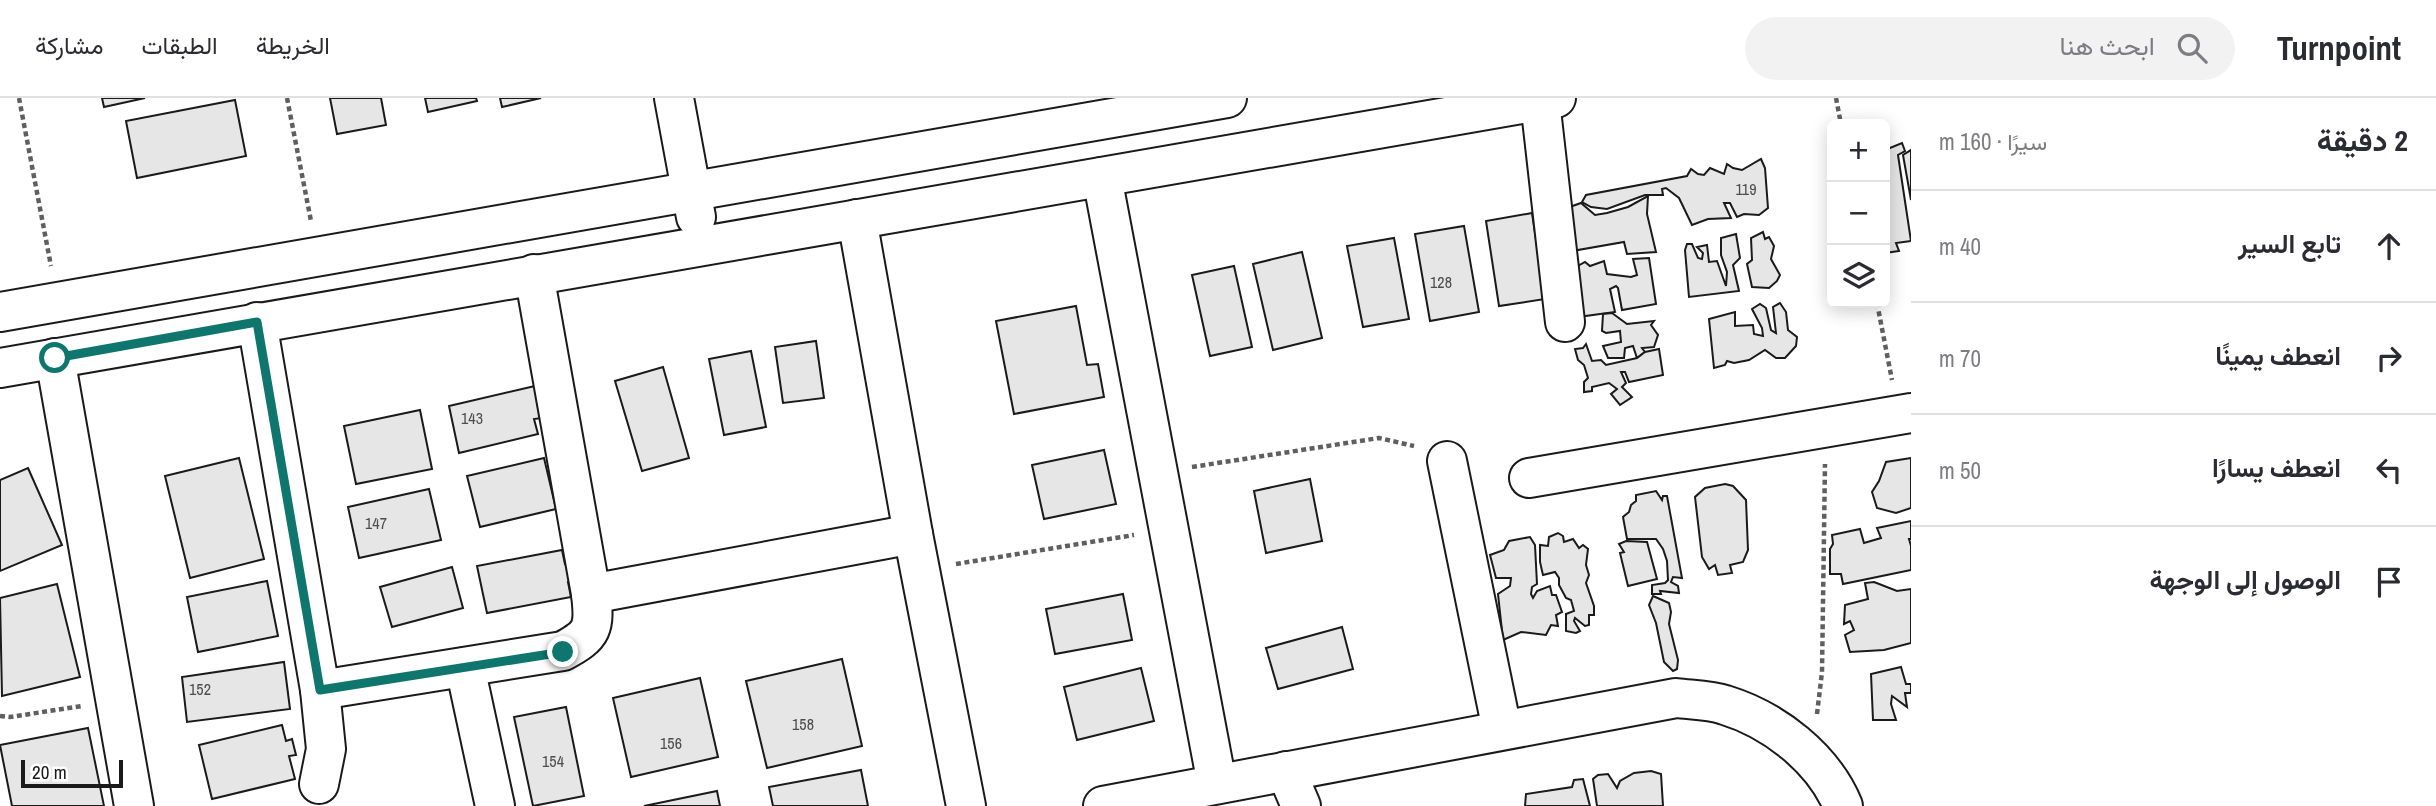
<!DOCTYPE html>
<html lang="ar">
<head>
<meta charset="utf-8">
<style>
  body { margin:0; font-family:"Archivo Narrow",Vazirmatn,sans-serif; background:#f2f2f3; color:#2b2b33; direction:rtl }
  .controls { position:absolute; right:21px; top:21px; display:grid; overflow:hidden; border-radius:10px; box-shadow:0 4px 18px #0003 }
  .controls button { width:63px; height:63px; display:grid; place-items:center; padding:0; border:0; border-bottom:2px solid #e1e1e2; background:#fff; color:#2b2b33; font:35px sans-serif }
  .scale { position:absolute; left:21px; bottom:18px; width:102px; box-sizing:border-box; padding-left:7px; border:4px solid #1a1a1a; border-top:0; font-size:19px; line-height:24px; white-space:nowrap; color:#1a1a1a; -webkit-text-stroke:5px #fff; paint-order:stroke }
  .stop { position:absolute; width:21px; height:21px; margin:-16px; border:5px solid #0f766e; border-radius:50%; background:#fff }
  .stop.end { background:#0f766e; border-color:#fff; box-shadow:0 2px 7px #0008 }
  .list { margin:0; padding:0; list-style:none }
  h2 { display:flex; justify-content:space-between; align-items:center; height:91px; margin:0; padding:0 28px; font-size:30px }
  h2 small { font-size:23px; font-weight:400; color:#7c7c81 }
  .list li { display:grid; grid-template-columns:46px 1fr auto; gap:21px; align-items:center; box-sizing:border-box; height:112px; padding:0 28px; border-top:2px solid #e1e1e2 }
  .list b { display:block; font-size:26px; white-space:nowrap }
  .list em { font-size:23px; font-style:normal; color:#7c7c81 }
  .icon { flex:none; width:38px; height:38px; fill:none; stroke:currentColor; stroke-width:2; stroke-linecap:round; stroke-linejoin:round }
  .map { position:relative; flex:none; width:1911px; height:708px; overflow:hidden; direction:ltr }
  header { display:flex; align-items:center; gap:42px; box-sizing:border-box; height:98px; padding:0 35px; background:#fff; border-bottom:2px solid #e1e1e2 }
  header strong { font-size:33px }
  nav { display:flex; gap:38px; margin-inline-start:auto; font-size:24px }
  .search { width:490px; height:63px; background:#f2f2f3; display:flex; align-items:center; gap:18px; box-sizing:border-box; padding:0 24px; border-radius:38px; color:#7c7c81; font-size:26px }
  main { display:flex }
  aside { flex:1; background:#fff }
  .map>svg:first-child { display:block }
  .building { fill:#e6e6e6; stroke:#1a1a1a; stroke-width:2 }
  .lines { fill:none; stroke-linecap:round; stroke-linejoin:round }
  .minor-casing { stroke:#1a1a1a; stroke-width:42 }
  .path { stroke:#5f5f5f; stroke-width:4.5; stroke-dasharray:5 3.5; stroke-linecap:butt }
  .minor { stroke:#fff; stroke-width:38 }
  .route { stroke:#0f766e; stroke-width:9 }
  .labels { text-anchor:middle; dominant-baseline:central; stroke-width:5; stroke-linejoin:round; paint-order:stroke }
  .number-label { font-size:16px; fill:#4d4d4d }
</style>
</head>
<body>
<header>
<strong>Turnpoint</strong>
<div class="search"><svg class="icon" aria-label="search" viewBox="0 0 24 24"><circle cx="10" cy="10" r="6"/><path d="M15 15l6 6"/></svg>ابحث هنا</div>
<nav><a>الخريطة</a><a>الطبقات</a><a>مشاركة</a></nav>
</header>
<main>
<aside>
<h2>2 دقيقة<small>سيرًا · 160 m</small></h2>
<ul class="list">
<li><svg class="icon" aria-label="ahead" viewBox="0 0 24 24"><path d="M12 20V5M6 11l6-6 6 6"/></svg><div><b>تابع السير</b></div><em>40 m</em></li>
<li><svg class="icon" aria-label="right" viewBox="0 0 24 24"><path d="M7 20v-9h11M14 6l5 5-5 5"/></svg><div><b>انعطف يمينًا</b></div><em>70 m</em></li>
<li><svg class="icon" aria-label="left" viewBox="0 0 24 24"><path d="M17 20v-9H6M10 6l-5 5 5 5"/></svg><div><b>انعطف يسارًا</b></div><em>50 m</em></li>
<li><svg class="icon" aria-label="arrive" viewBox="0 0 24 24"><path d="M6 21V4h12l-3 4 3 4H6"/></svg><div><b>الوصول إلى الوجهة</b></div></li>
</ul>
</aside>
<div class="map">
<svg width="1911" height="708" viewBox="0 0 1911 708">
  <rect width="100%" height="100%" fill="#fff"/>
  <g class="building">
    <path d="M102,0H145L104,9Z"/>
    <path d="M330,0H381L386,27L337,36Z"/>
    <path d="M425,0H476L477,3L428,14Z"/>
    <path d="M500,0H541L502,9Z"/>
    <path d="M235,2L246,58L137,80L126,23Z"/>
    <path d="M1902,45L1905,53L1898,57L1911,143L1896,145L1899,153L1885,155V52Z"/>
    <path d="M1911,52V102L1903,57Z"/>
    <path d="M1761,61L1765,70L1768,110L1759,117L1744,116L1737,119L1730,105H1724L1731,120L1708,121L1692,127L1679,100L1666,90L1662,91L1663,97H1645L1607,111L1591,109L1582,104L1586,97L1687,78L1691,71L1698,76L1704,77L1710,70L1724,76L1727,66L1733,70L1742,72Z"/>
    <path d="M1648,98L1647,116L1656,154L1627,156L1624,144L1572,153L1564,111L1581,105L1595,117L1607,115L1628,109Z"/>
    <path d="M1532,115L1545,201L1499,208L1486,123Z"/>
    <path d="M1464,128L1479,214L1430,223L1415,136Z"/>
    <path d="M1763,134L1765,141L1769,139L1774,148L1771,161L1780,177L1777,183L1769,190L1752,189L1747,166L1752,162L1751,140Z"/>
    <path d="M1736,136L1740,160L1733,167L1739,193L1689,199L1685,152L1687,146H1692L1698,160L1702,161L1703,155L1697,149L1707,147L1709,164L1717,163L1726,188L1727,174L1721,157V140Z"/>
    <path d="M1394,140L1409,221L1363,229L1347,148Z"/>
    <path d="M1302,154L1322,240L1273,252L1253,166Z"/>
    <path d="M1649,160L1656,206L1622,212L1618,190L1616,188L1610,191L1615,214L1578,219L1576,169L1585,164L1590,168L1604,163L1607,176L1631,179L1637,177L1633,161Z"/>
    <path d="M1234,168L1252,249L1210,258L1192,177Z"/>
    <path d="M1780,205L1786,214L1788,232L1797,239L1796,248L1785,260H1776L1765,252L1749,262L1734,265L1727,263L1725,267L1714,270L1709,221L1735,214V228L1753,227L1754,236L1763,238L1762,230L1752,211L1760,206L1766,210L1771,232L1776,235L1773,209Z"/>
    <path d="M1076,208L1087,267L1098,266L1104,299L1014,316L996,223Z"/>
    <path d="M1612,215L1627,226L1654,223L1651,227L1658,237L1654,249L1642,250L1645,254L1637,260L1633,248L1625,250L1624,260H1608L1603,248L1621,244L1620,233L1606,235L1602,233L1603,216Z"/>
    <path d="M816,243L824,300L783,305L775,249Z"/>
    <path d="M1586,246L1592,263L1601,262L1606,267L1637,260L1645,254L1659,251L1663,277L1629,284L1625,274H1621L1626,285L1622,289L1632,299L1620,307L1611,296L1617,291L1609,285L1592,289V293L1584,294V284L1588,280L1584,267L1578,262L1575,251L1583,250Z"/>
    <path d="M751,253L766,329L724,337L709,261Z"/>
    <path d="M663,269L689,360L642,373L615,283Z"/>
    <path d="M535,288L542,320L534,321L538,336L459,355L449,308Z"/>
    <path d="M420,312L432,371L356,386L344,328Z"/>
    <path d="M1104,352L1116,406L1044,421L1032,367Z"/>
    <path d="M239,360L264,461L190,480L165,378Z"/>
    <path d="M544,360L556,411L480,429L467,378Z"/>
    <path d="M1911,360V410L1896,415L1877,410L1872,394L1879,383L1886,364Z"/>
    <path d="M28,370L62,447L0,473V382Z"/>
    <path d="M1310,381L1322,443L1266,455L1254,393Z"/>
    <path d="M1725,386L1733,388L1746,402L1748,452L1743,464L1730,467L1732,475L1718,477L1715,467L1709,471L1702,459L1695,399L1705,390Z"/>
    <path d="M429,391L441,442L359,460L348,409Z"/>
    <path d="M1656,393L1662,402L1663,398H1667L1682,480L1673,479L1671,484L1678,488L1679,495L1660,493L1661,496H1652V487L1665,485L1668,482L1667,463L1663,451L1656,441H1627L1623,419L1629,414L1631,407L1636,403V397Z"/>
    <path d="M1911,423V441H1909L1911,448V472L1843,486L1841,476H1830V451L1833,446L1832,437L1860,431L1864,445L1881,440L1877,430Z"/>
    <path d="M1558,435L1563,438L1564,444L1573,441L1579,450L1583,447L1588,451L1586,467L1589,477L1586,485L1594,508V517H1589V527L1585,528L1575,520L1574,523L1580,533L1576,535L1566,533V516L1574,513L1571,502L1566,500L1559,487V480L1555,474L1543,477L1540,464V447L1548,448L1549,439Z"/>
    <path d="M1530,439L1535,447L1537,486L1532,489L1531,496L1533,500L1537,493L1550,488L1552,497H1556L1562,514L1556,517L1558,528L1551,527L1546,537L1521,534L1503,542L1498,496L1510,488L1511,480H1496L1490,457L1504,452L1509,443Z"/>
    <path d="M1626,443L1647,444L1657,481L1628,488L1620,455L1624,454L1619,446Z"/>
    <path d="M562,452L565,466L571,465L575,483L568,484L571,499L487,515L477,468Z"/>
    <path d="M452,469L463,510L392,529L380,489Z"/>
    <path d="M267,483L278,538L198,554L187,499Z"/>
    <path d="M1874,484L1897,493L1911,491V545L1884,552L1850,554L1845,537L1854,532L1850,523L1844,526L1845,507L1868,501L1865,485Z"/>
    <path d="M57,486L80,579L2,598L0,500Z"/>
    <path d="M1123,496L1132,542L1055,556L1046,511Z"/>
    <path d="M1653,498L1669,505L1671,514L1669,526L1678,562L1677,571L1673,573L1664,564L1656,525L1649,507Z"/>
    <path d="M1342,529L1353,571L1278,591L1266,550Z"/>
    <path d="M842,561L862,648L767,670L746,583Z"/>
    <path d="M284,564L290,611L187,624L182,579Z"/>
    <path d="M1901,569L1906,586H1911V595H1905L1907,609L1892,598L1891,606L1896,622H1873L1871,576Z"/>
    <path d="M1141,570L1154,623L1077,642L1064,589Z"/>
    <path d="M700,580L718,659L631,679L613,600Z"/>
    <path d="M566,609L584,698L533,708L514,619Z"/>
    <path d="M282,627L286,643L292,641L296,657L289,658L295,681L212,701L199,647Z"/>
    <path d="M88,630L104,708H12L0,647Z"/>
    <path d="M861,672L868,708H773L769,689Z"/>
    <path d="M1651,673L1661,676L1663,708H1597L1593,681L1598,677L1608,676L1617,690L1620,683L1634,675Z"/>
    <path d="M1583,681L1590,708H1525L1526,696L1572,689L1574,682Z"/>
    <path d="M717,693L720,708H644Z"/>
  </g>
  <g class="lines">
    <g class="minor-casing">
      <g id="minor">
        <path d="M674,0L696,119"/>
        <path d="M1540,3L1565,224"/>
        <path d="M1102,79L1217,686"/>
        <path d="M857,121L913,436L966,708"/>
        <path d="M0,214L1227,0"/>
        <path d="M257,224L320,592L326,651L319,686"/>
        <path d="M55,260L134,708"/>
        <path d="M0,270L1556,0"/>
        <path d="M1447,363L1502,632"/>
        <path d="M1529,380L1911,315"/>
        <path d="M591,496L913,436"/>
        <path d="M465,569L495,708"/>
        <path d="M320,592L563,553C593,537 595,530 591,496L534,176"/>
        <path d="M1286,673L1301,708"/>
        <path d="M1103,708L1676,600C1692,602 1710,602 1725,607C1774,622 1823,660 1843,708"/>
      </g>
    </g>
    <g class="path">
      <path d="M19,0L51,168"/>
      <path d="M287,0L311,123"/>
      <path d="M1836,0L1841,26"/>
      <path d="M1877,205L1892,282"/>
      <path d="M1192,369L1379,340L1414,348"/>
      <path d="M956,466L1134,437"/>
      <path d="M1817,616L1822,574L1825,366"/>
      <path d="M0,618L10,619L82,608"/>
    </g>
    <use href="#minor" class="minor"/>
  </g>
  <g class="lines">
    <path class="route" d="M55,260L257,224L320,592L563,554"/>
  </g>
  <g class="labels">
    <g class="number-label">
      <text x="1746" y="91">119</text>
      <text x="1441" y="184">128</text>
      <text x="472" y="320">143</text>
      <text x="376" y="425">147</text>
      <text x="200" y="591">152</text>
      <text x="803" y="626">158</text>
      <text x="671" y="645">156</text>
      <text x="553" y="663">154</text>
    </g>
  </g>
</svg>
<div class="controls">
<button>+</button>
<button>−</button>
<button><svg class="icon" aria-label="layers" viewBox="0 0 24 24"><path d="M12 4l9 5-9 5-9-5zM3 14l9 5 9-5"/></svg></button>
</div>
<div class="scale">20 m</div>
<div class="stop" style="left:55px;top:260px"></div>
<div class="stop end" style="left:563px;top:554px"></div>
</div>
</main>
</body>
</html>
